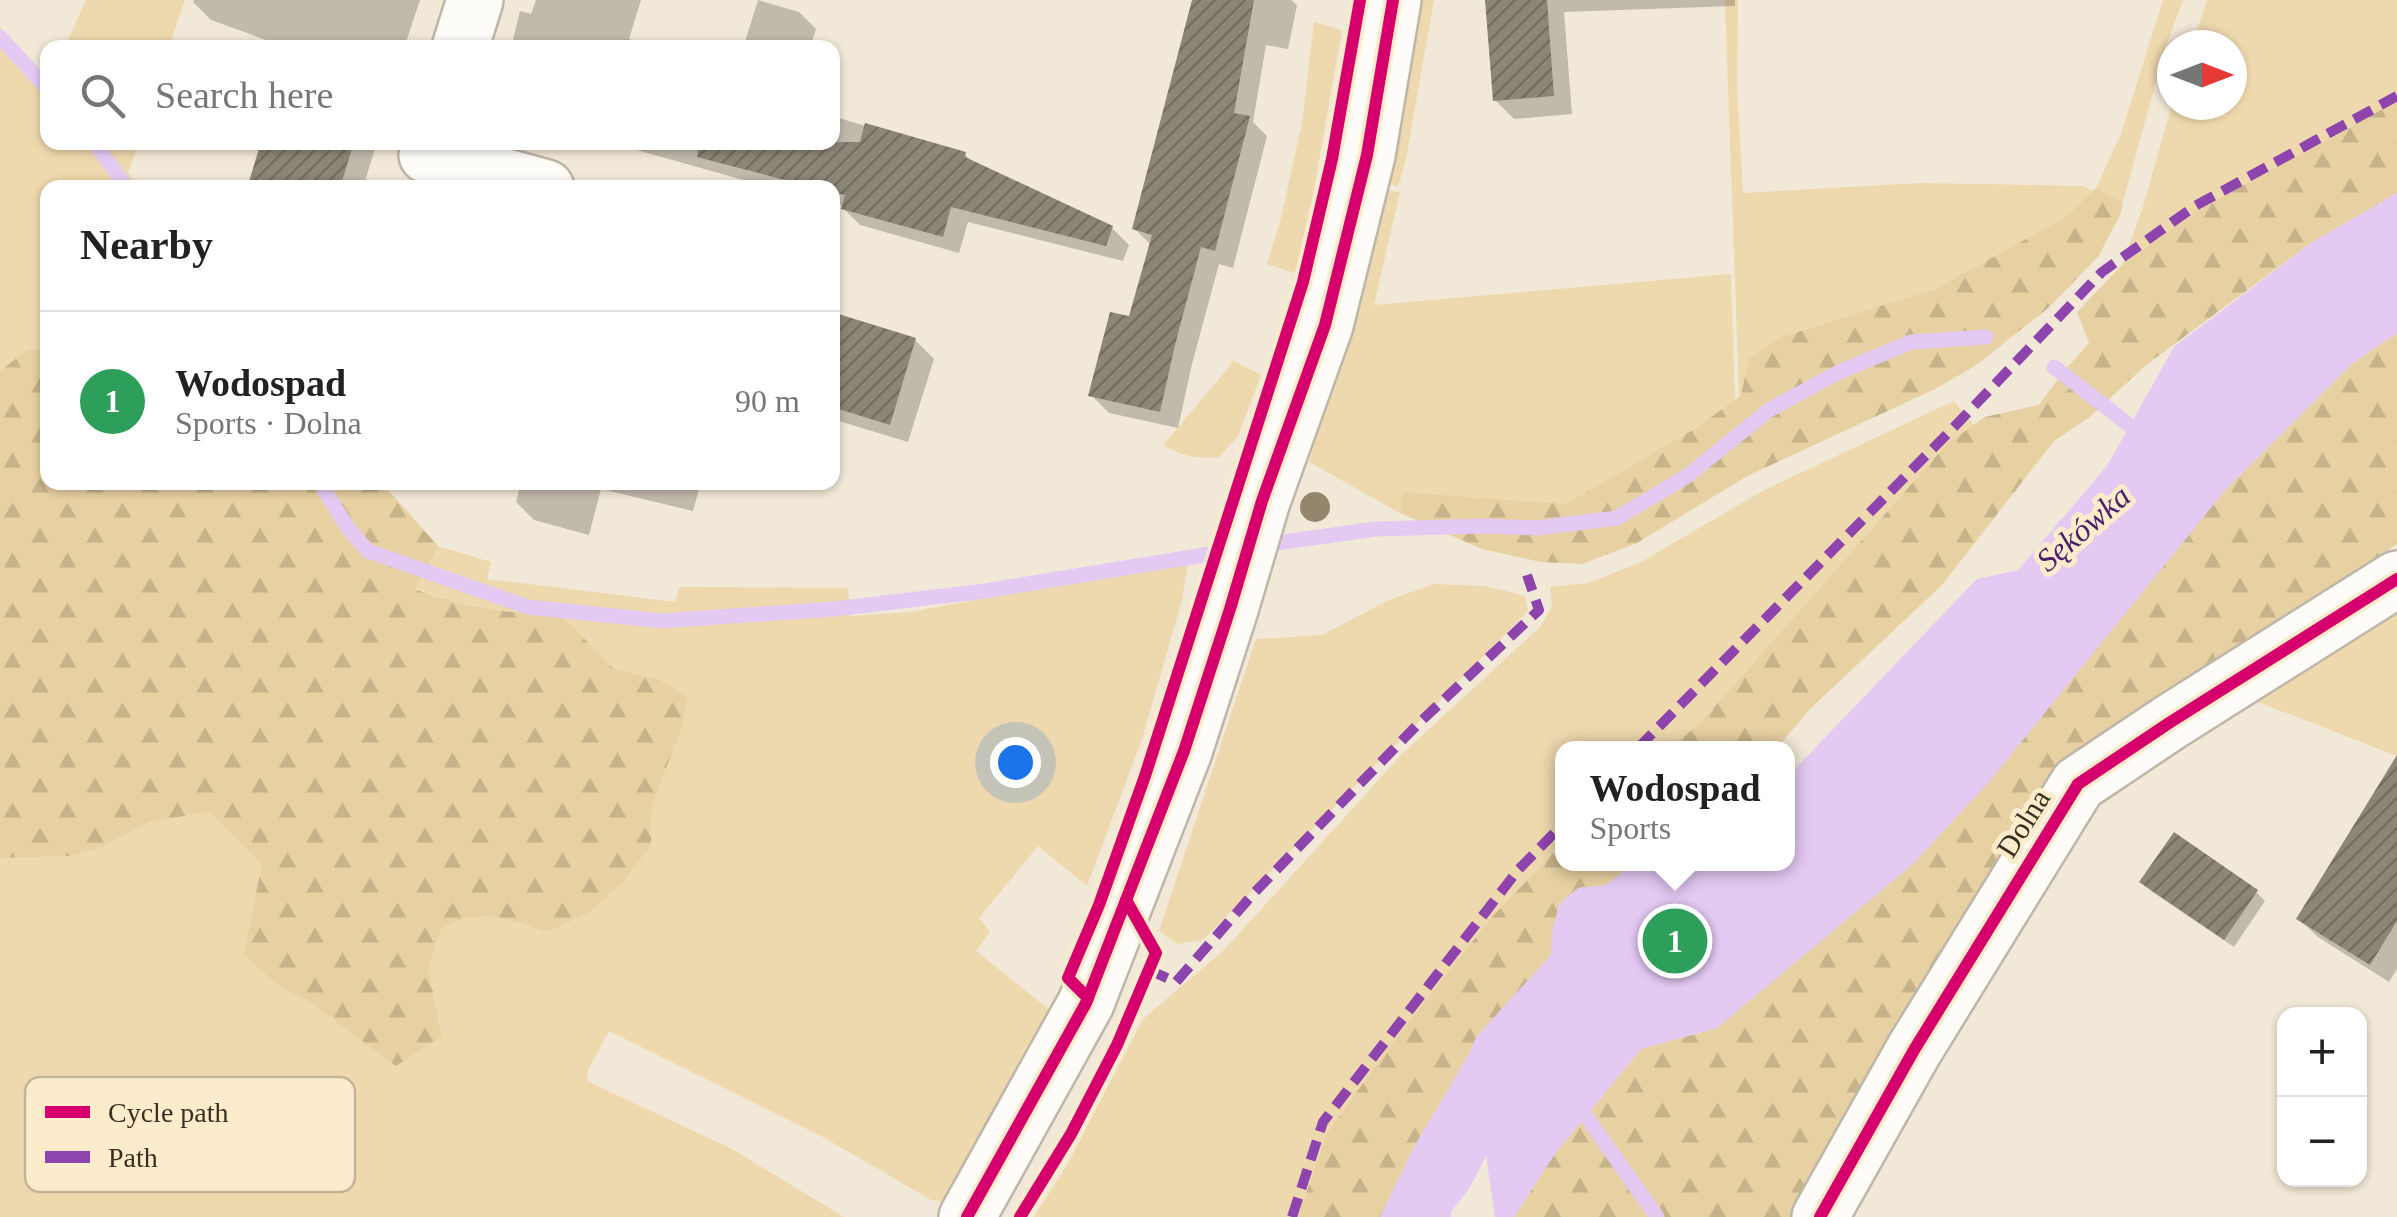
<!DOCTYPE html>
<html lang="en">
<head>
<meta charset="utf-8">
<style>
  body { margin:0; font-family:"Times New Roman",serif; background:#f2f2f2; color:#222 }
  .controls { position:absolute; right:30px; bottom:30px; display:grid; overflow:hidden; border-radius:20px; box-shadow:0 2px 8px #0004 }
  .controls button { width:90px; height:90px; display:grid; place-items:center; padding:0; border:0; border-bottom:2px solid #e0e0e0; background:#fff; color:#222; font:50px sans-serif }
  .compass { position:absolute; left:2157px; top:30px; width:90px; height:90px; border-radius:50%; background:#fff; box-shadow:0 2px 8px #0004; rotate:90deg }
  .you { position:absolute; left:1015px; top:762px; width:35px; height:35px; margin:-25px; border:8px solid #fff; border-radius:50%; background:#1a73e8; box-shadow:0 0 0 15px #1a73e833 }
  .badge { display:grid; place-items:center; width:65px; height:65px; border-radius:50%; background:#787163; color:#fff; font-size:32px; font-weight:700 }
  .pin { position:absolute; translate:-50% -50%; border:5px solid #fff; box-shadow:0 2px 10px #0006 }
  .popup { position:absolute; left:1555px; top:741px; width:240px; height:130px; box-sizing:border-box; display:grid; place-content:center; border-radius:20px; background:#fff; filter:drop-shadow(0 2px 8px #0005); font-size:32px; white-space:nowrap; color:#767676 }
  .popup b { font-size:38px; color:#222 }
  .popup::after { content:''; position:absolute; left:50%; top:100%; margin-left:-20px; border:20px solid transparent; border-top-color:#fff }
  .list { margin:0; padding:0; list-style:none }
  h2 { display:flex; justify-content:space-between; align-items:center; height:130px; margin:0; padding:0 40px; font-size:42px }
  h2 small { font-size:32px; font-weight:400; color:#767676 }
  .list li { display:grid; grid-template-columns:65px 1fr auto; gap:30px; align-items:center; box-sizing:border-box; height:180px; padding:0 40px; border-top:2px solid #e0e0e0 }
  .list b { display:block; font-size:38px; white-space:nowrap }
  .list p { margin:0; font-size:32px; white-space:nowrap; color:#767676 }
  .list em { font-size:32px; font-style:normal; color:#767676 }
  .icon { flex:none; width:55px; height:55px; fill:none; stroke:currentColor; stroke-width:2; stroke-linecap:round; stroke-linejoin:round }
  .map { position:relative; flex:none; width:2397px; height:1217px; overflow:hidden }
  .search { position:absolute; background:#fff; box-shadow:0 2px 8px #0004; left:40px; top:40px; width:800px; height:110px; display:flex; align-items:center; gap:25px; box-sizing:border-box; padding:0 35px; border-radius:20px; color:#767676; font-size:38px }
  .panel { position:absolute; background:#fff; box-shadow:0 2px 8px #0004; left:40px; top:180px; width:800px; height:310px; border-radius:20px }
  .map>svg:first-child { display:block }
  .green { fill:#eed8ad }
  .forest { fill:url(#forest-firs) }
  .water { fill:#e4c9f3 }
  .shadow { fill:#0003 }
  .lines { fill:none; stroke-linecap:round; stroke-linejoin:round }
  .stream { stroke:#e4c9f3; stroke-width:15 }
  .building { fill:url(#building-hatch) }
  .minor-casing { stroke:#beb6a9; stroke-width:60 }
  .minor { stroke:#fdfcf9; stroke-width:55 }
  .quiet { stroke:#8e44ad; stroke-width:10; stroke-dasharray:20 10; stroke-linecap:butt }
  .cycleway-casing { stroke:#fdeccc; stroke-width:19 }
  .cycleway { stroke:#d6006c; stroke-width:12 }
  .tree { fill:#93866d }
  .labels { text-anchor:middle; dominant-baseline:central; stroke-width:10; stroke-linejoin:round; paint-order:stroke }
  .street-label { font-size:30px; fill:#373124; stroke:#fdeccc }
  .water-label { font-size:32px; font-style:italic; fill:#4b1f6b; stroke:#fdeccc }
  .key { fill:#fdeccc; stroke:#c2b49a; stroke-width:2.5 }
  .key-label { font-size:28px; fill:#373124 }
</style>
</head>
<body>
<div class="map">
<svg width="2397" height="1217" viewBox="0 0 2397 1217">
  <defs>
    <pattern id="forest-firs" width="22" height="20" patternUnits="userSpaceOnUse" patternTransform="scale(2.5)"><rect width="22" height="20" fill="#e7d0a1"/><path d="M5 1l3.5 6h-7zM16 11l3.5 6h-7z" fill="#c7b38a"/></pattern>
    <pattern id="building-hatch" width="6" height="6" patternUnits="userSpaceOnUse" patternTransform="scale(2.5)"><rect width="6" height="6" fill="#8d8678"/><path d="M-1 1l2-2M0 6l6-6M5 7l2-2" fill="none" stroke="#746e62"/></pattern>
  </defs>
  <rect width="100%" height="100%" fill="#f2e8d7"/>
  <g class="green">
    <path d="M86,0H185L169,47H65Z"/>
    <path d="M1421,0H1434L1406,159L1398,187L1388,183Z"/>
    <path d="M1725,0H1738L1737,88L1743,193L1921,183L2083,186L2094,191L2066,217L1935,289L1781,337L1739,396Z"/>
    <path d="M2163,0H2183L2164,52L2123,202L2096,188L2121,134Z"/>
    <path d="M2207,0H2397V101L2196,211L2122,265L2143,207L2172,104L2232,105V45H2192Z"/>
    <path d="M1314,22L1342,30L1313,195L1295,273L1267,264L1281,218L1302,123Z"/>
    <path d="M0,27L47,82L48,142L138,143L128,173L139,187L48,188L47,349L27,350L0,371Z"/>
    <path d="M1386,190L1400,192L1374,305L1731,274L1735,399L1696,428L1566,504L1403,492L1400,513L1309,462L1346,335L1371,258Z"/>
    <path d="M1232,360L1261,375L1238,436L1219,457C1196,459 1182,456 1163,445L1230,366Z"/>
    <path d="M1954,401L1974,425L1947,444L1700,723L1670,748H1562V843L1491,919L1387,1050L1327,1133L1298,1217H1034L1068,1163L1143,1019L1225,949L1402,754L1541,626L1552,607L1550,587L1589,583L1641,562L1764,490Z"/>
    <path d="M438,546L491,562L487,579L675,602L680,587L848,588L850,616L910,612L1127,572L1188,563L1182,600L1142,739L1087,886L1038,846L979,918L990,932L976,951L1062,1020L956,1204L931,1200L823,1137L609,1031L588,1070L587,1081L732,1149L844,1217H0V858L72,856L102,847L149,822L209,812L263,863L261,868L299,998L442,1035L428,966L441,929C482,906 505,919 547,932L651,845L652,805L666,768L658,679L614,669L562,616C510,614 463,607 415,588Z"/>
    <path d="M1433,584L1486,586L1525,596L1528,611L1203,940L1177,944L1159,931L1256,639L1322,635L1387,601Z"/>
    <path d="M2397,593V756L2240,695Z"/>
  </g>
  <g class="forest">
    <path d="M2397,101V193L2311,243L2146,365L2091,416L2054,441L1942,585L1811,708L1777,748H1670L1700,723L1947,444L1985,417L2039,405L2064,371L2089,343L2077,312L2122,265L2196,211Z"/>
    <path d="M2096,188L2123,202L2120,215L2098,257L2047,309L1975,366L1935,389L1747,476L1637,543L1582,564L1541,562L1482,549L1400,513L1402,492L1566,504L1696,428L1741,395L1749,359L1781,337L1935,289L2066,217Z"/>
    <path d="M2397,333V544L2343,580L2072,772L1807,1217H1514L1554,1155L1641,1049L1717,1028L1988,782L2226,489L2353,363Z"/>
    <path d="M47,349L48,482L382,483L438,546L415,589C463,607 511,614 562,616L614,669L658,679L688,697L681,729L652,805L651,845L623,882L590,912L547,932C506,919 482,906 441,929L428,967L442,1036L396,1066L310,1002C286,993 262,973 244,954L262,863L209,812L149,822L102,847L72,856L0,858V371L27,350Z"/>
    <path d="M1562,844V864H1634L1606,885L1578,888L1552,933V955L1477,1036L1469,1054L1413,1149L1380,1217H1298L1327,1133L1387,1050L1491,918Z"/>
  </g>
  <path class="water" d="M2397,193V333L2353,363L2226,489L1988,783L1913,864L1717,1028L1641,1049L1554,1155L1514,1217H1495L1486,1156L1470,1187L1451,1212V1217H1380L1413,1149L1469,1054L1477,1036L1551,955L1552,933L1559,904L1578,888L1606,885L1634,864H1788V776L1977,579L2018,570L2107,466L2174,347L2311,243Z"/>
  <g class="shadow">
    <path d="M194,0H420L404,48H288L211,20L193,2Z"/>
    <path d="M536,0H641L629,39L661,48H511L520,11L531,14Z"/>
    <path d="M758,0L799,12L816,29L810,48H743Z"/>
    <path d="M1195,0H1291L1297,5L1288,49L1266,45L1253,122L1267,136L1233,268L1219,264L1192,364L1178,428L1109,413L1091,395L1131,319L1152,246L1135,229Z"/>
    <path d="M1488,0H1735V6L1564,12L1572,114L1514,119L1495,100Z"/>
    <path d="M832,116L965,155L975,165L1112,228L1129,245L1123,261L968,222L959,253L860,225L843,208L844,206L832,203V188H772L608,142H832Z"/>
    <path d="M262,142H377L363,188H249Z"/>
    <path d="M832,315L915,340L934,359L908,442L832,419Z"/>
    <path d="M521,482H701L693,511L601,489L589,535L534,520L516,502Z"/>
    <path d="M2397,811V969L2389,982L2318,937L2299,919Z"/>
    <path d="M2174,836L2256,892L2265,901L2234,947L2151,891L2143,882Z"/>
  </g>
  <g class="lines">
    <g class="stream">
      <path d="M0,37L48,89"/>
      <path d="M94,142L127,188"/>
      <path d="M2054,367L2146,438"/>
      <path d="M319,482L348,528L368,551L528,607L661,621L834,609L985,591L1234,550"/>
      <path d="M1262,545L1376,529L1481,526L1537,528L1617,518L1687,476L1769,410L1837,373L1911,342L1986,337"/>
      <path d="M1576,1102L1657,1217"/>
    </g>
  </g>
  <g class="building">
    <path d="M1192,0H1254L1234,113L1250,116L1215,251L1201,247L1175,345L1160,412L1088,396L1110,312L1129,316L1152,235L1132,229Z"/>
    <path d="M1485,0H1547L1554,96L1493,101Z"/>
    <path d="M865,123L966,152L965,157L1113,226L1106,246L951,207L943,237L841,209L845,195L832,192V188H815L697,157L699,142H860Z"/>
    <path d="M261,142H354L340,188H247Z"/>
    <path d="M832,312L916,338L890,425L832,407Z"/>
    <path d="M2397,755V921L2370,965L2296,919Z"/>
    <path d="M2174,832L2258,890L2224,940L2139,882Z"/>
  </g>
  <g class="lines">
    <g class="minor-casing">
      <g id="minor">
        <path d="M460,48L475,0"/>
        <path d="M431,142L427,155L546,188"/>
        <path d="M967,1217L1086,1003L1184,751L1230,609L1262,501L1325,325L1367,155L1393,0"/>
        <path d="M1820,1217L1914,1050L2078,784L2169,723L2397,579"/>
      </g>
    </g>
    <use href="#minor" class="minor"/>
    <g class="quiet">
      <path d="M1638,748L1955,426L2102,272L2195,206L2397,96"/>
      <path d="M1149,970L1176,982L1253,894L1418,724L1539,610L1527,575"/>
      <path d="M1292,1217L1323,1122L1518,870L1562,825"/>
    </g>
    <g class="cycleway-casing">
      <g id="cycleway">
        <path d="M1088,998L1068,978L1099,905L1145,776L1303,282L1332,159L1360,0"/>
        <path d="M967,1217L1086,1003L1184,751L1230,609L1262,501L1325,325L1367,155L1393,0"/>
        <path d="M1020,1217L1071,1134L1117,1045L1156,953L1126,900"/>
        <path d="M1820,1217L1914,1050L2078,784L2169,723L2397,579"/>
      </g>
    </g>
    <use href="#cycleway" class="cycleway"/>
  </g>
  <circle class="tree" cx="1315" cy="507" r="15"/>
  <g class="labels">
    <g class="street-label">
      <text transform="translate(2023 823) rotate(-58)">Dolna</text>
    </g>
    <g class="water-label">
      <text transform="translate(2083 528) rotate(-41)">Sękówka</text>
    </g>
  </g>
  <rect x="25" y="1077" width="330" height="115" rx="15" class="key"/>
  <rect x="45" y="1106" width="45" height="12" fill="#d6006c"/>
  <rect x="45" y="1151" width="45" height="12" fill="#8e44ad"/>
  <g class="key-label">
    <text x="108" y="1122">Cycle path</text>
    <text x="108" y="1167">Path</text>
  </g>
</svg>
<div class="controls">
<button>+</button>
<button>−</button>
</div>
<svg class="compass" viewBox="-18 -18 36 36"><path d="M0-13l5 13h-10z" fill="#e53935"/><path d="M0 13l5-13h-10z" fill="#767676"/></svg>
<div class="you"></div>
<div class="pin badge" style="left:1675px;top:941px;background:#2e9e5b">1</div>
<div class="popup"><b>Wodospad</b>Sports</div>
<div class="search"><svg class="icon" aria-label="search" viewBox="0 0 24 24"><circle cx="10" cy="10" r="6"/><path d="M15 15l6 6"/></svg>Search here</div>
<section class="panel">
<h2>Nearby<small></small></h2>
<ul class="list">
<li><span class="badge" style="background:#2e9e5b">1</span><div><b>Wodospad</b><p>Sports · Dolna</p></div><em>90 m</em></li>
</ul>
</section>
</div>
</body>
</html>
